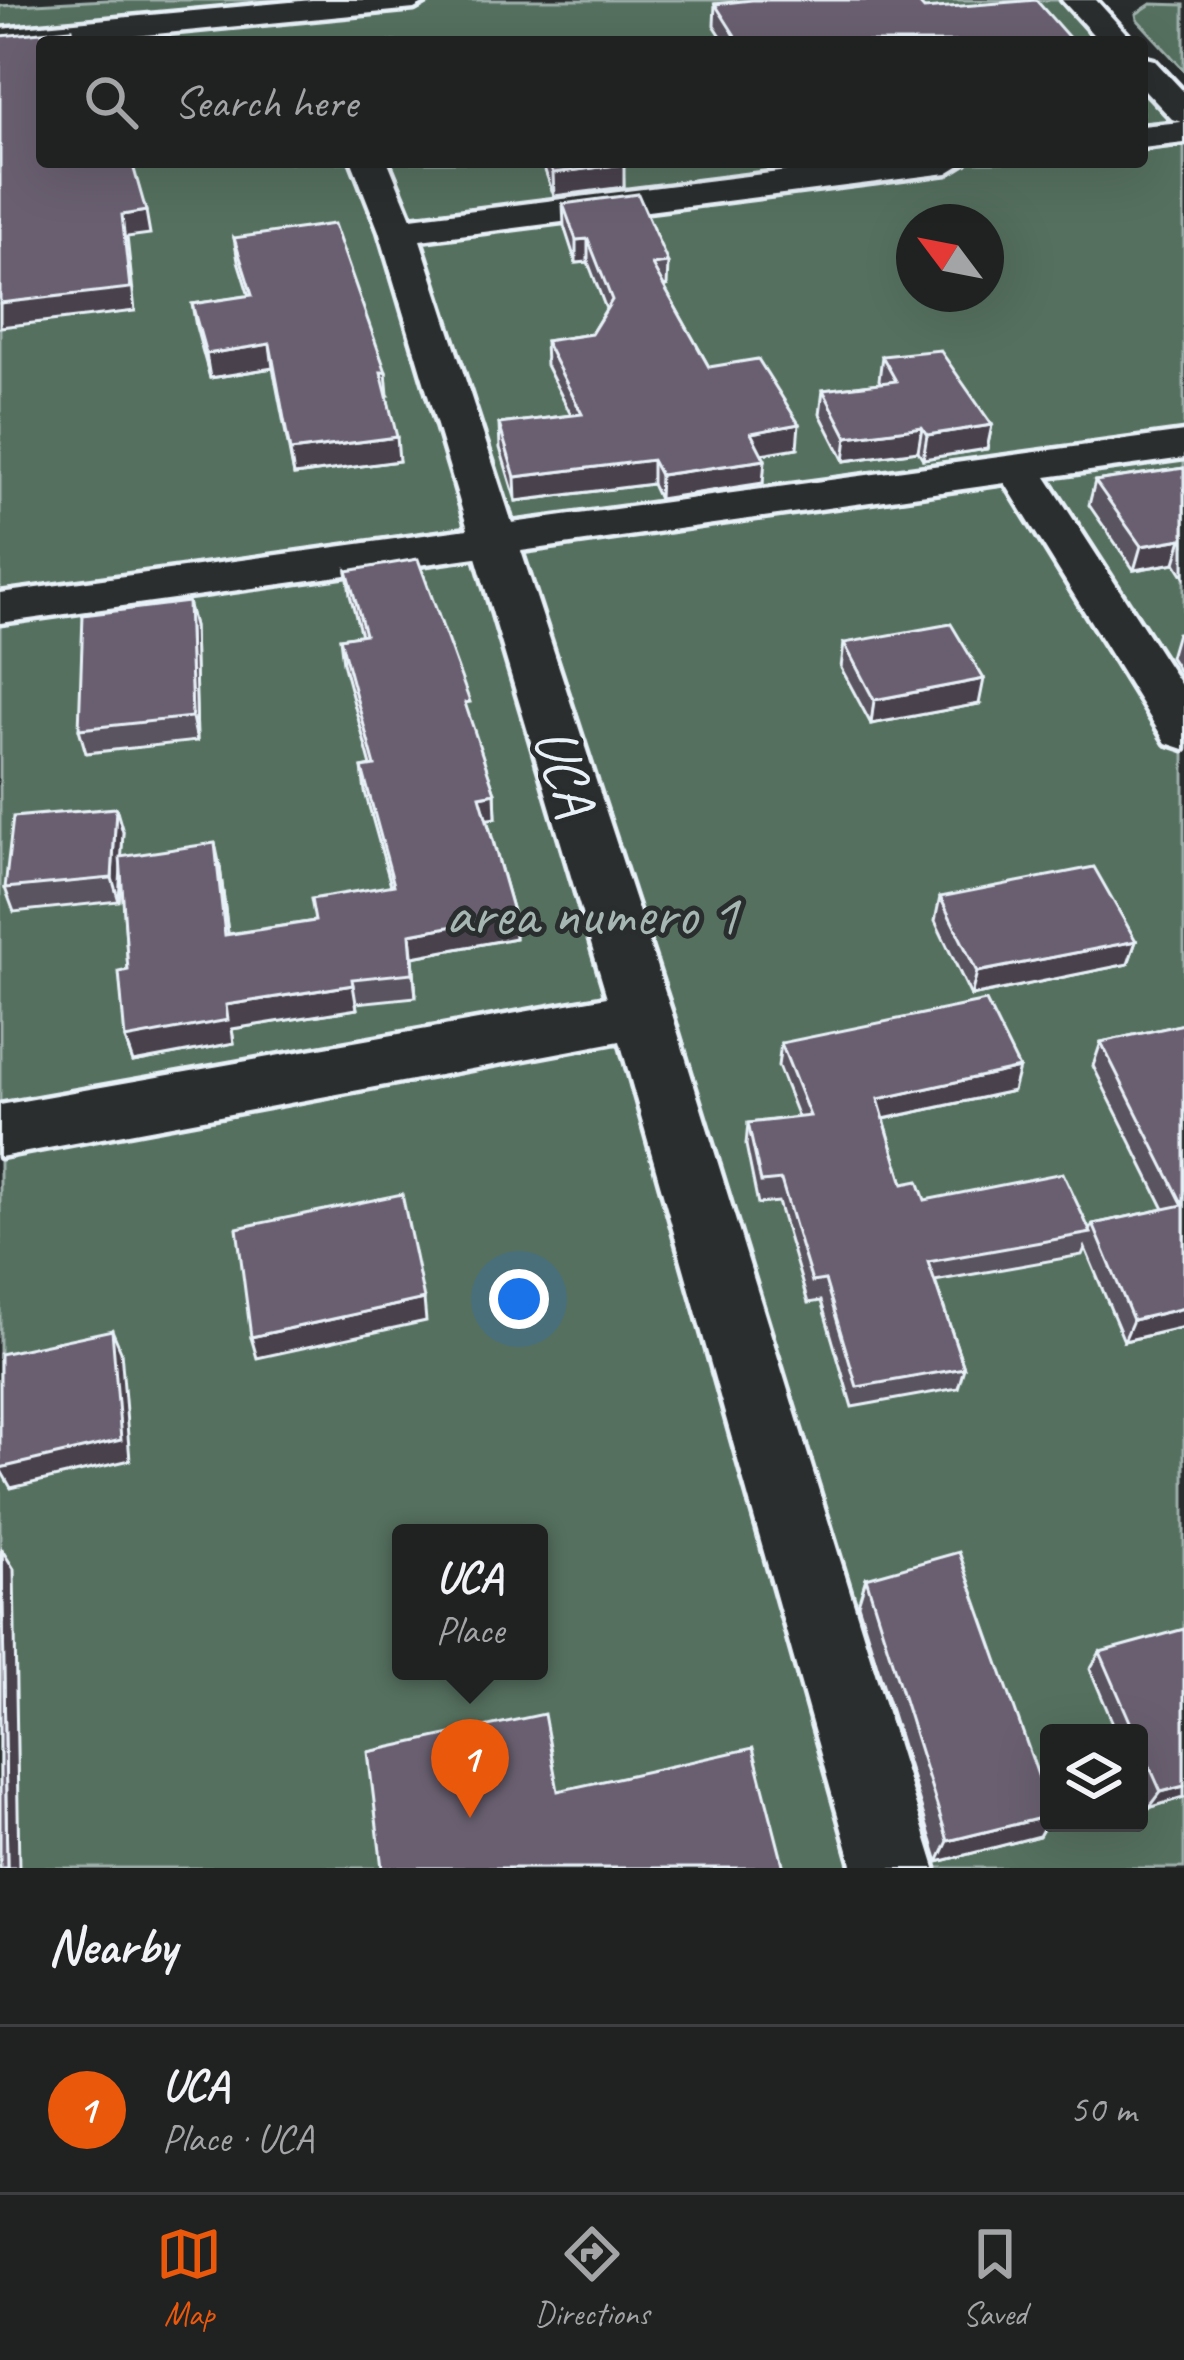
<!DOCTYPE html>
<html lang="en">
<head>
<meta charset="utf-8">
<style>
  body { margin:0; font-family:Caveat,sans-serif; background:#282a2a; color:#f1f3f6 }
  .controls { position:absolute; right:36px; bottom:36px; display:grid; overflow:hidden; border-radius:12px; box-shadow:0 12px 48px #0002 }
  .controls button { width:108px; height:108px; display:grid; place-items:center; padding:0; border:0; border-bottom:3px solid #3d3f40; background:#202222; color:#f1f3f6; font:60px sans-serif }
  .compass { position:absolute; left:896px; top:204px; width:108px; height:108px; border-radius:50%; background:#202222; box-shadow:0 12px 48px #0002; rotate:302deg }
  .you { position:absolute; left:519px; top:1299px; width:42px; height:42px; margin:-30px; border:9px solid #fff; border-radius:50%; background:#1a73e8; box-shadow:0 0 0 18px #1a73e833 }
  .badge { display:grid; place-items:center; width:78px; height:78px; border-radius:50%; background:#ea580c; color:#fff; font-size:39px; font-weight:700 }
  .pin { position:absolute; translate:-50% -99px; filter:drop-shadow(0 3px 6px #0008) }
  .pin::after { content:''; position:absolute; top:63px; width:42px; height:36px; background:inherit; clip-path:polygon(0 0,100% 0,50% 100%) }
  .popup { position:absolute; left:392px; top:1524px; width:156px; height:156px; box-sizing:border-box; display:grid; place-content:center; border-radius:12px; background:#202222; filter:drop-shadow(0 3px 9px #0005); font-size:39px; white-space:nowrap; color:#a2a4a5 }
  .popup b { font-size:45px; color:#f1f3f6 }
  .popup::after { content:''; position:absolute; left:50%; top:100%; margin-left:-24px; border:24px solid transparent; border-top-color:#202222 }
  .list { margin:0; padding:0; list-style:none }
  h2 { display:flex; justify-content:space-between; align-items:center; height:156px; margin:0; padding:0 48px; font-size:51px }
  h2 small { font-size:39px; font-weight:400; color:#a2a4a5 }
  .list li { display:grid; grid-template-columns:78px 1fr auto; gap:36px; align-items:center; box-sizing:border-box; height:168px; padding:0 48px; border-top:3px solid #3d3f40 }
  .list b { display:block; font-size:45px; white-space:nowrap }
  .list p { margin:0; font-size:39px; white-space:nowrap; color:#a2a4a5 }
  .list em { font-size:39px; font-style:normal; color:#a2a4a5 }
  .icon { flex:none; width:66px; height:66px; fill:none; stroke:currentColor; stroke-width:2; stroke-linecap:round; stroke-linejoin:round }
  .map { position:relative; flex:none; width:1184px; height:1868px; overflow:hidden }
  .search { position:absolute; background:#202222; box-shadow:0 12px 48px #0002; left:36px; right:36px; top:36px; height:132px; display:flex; align-items:center; gap:30px; box-sizing:border-box; padding:0 42px; border-radius:12px; color:#a2a4a5; font-size:45px }
  .sheet { height:324px; background:#202222 }
  nav { display:flex; justify-content:space-around; align-items:center; box-sizing:border-box; height:168px; border-top:3px solid #3d3f40; background:#202222; font-size:33px; color:#a2a4a5 }
  nav a { display:grid; justify-items:center; gap:6px }
  nav .on { color:#ea580c }
  .map>svg:first-child { display:block }
  .green { fill:#546f5e; stroke:#9eb0ab; stroke-width:3; fill-rule:evenodd }
  .lines { fill:none; stroke-linecap:round; stroke-linejoin:round }
  .minor-casing { stroke:#e8f1f8; stroke-width:9 }
  .minor { fill:#2a2d2e; fill-rule:evenodd }
  .wall { fill:#5a5260; stroke:#e8f1f8; stroke-width:3 }
  .shaded-wall { fill:#4a424e; stroke:#e8f1f8; stroke-width:3 }
  .building { fill:#695f70; stroke:#e8f1f8; stroke-width:3 }
  .labels { text-anchor:middle; dominant-baseline:central; stroke-width:10; stroke-linejoin:round; paint-order:stroke }
  .street-label { font-size:60px; fill:#e8f1f8; stroke:#2a2d2e }
  .park-label { font-size:60px; fill:#a5b6b3; stroke:#2a2d2e }
</style>
</head>
<body>
<div class="map">
<svg width="1184" height="1868" viewBox="0 0 1184 1868">
  <rect width="100%" height="100%" fill="#2a2d2e"/>
  <filter id="ink" filterUnits="userSpaceOnUse"><feTurbulence type="fractalNoise" baseFrequency=".00833" numOctaves="2"/><feDisplacementMap in="SourceGraphic" scale="24" xChannelSelector="R" yChannelSelector="G"/><feConvolveMatrix kernelMatrix="1 2 1 2 8 2 1 2 1" color-interpolation-filters="sRGB"/></filter>
  <g filter="url(#ink)">
    <g class="green">
      <path d="M106,0H1078L1118,42H42V162H1142V67L1184,111V1868H0V6ZM914,222H986V294H914ZM401,1533H539V1671H401ZM1049,1733H1139V1823H1049Z"/>
      <path d="M1151,4L1184,5V70L1137,19L1136,14Z"/>
    </g>
    <g class="lines">
      <g class="minor-casing">
        <g id="minor">
          <path d="M312,0H430L414,9L0,49V29Z"/>
          <path d="M1062,0H1096L1134,42H1100Z"/>
          <path d="M1142,57L1154,60L1184,92V143L1142,148V126L1181,122L1172,119L1142,87Z"/>
          <path d="M352,162H388L411,218L860,162H965L947,173L420,240L512,523L1184,432V458L1046,477L1184,690V749L1166,743L1005,483L521,551L672,1014L935,1868H853L620,1041L0,1157V1105L607,997L476,557L0,623V593L468,529L379,231Z"/>
        </g>
      </g>
      <use href="#minor" class="minor"/>
    </g>
    <g class="wall">
      <path d="M715,4L924,9L1073,42H725L714,25Z"/>
      <path d="M542,162H623L624,187L554,196Z"/>
      <path d="M563,204L668,263L667,286L664,287L709,367L797,448L762,454L763,483L659,499L652,484L516,501L500,448L499,424L571,415L546,365L545,341L591,334L606,309L588,262L576,263L564,226Z"/>
      <path d="M234,238L388,395H387L399,461L294,475L273,368L210,378L196,327L192,304L249,296L238,261Z"/>
      <path d="M882,356L992,425L987,449L923,459L918,451L844,461L820,414L823,390L881,383L879,380Z"/>
      <path d="M1184,468V577L1175,563L1134,570L1089,505L1095,481Z"/>
      <path d="M347,571L471,724L495,793L496,818L487,819L514,915L515,938L413,957L416,997L356,1003L357,1009L232,1029L234,1043L133,1062L125,1039L128,970L121,867L119,901L14,912L5,888L123,832L121,857L220,867L228,934L315,921L391,885L365,792L362,768L371,766L343,663L340,638L361,635L350,595Z"/>
      <path d="M188,602L194,626L197,741L86,753L79,729Z"/>
      <path d="M1184,632V679L1170,657L1177,633Z"/>
      <path d="M844,643L979,704L871,724L841,668Z"/>
      <path d="M940,897L1136,941L1128,964L971,996L935,921Z"/>
      <path d="M1184,1024V1327L1124,1341L1085,1248L1082,1255L935,1281L964,1368L958,1388L852,1407L821,1301L808,1303L778,1202L758,1204L746,1145L748,1123L798,1117L778,1066L781,1043L1013,1091L884,1119L903,1184L925,1200L1090,1231L1093,1224L1164,1209L1093,1066L1101,1042Z"/>
      <path d="M866,1578L1049,1806V1819L1039,1836L938,1862L858,1604Z"/>
      <path d="M1100,1652L1184,1797L1149,1808L1139,1784V1733H1117L1090,1669Z"/>
    </g>
    <g class="shaded-wall">
      <path d="M624,164V187L554,196L553,173Z"/>
      <path d="M146,211L150,234L127,237L135,311L0,327V303L122,215Z"/>
      <path d="M588,239V262L576,263V240Z"/>
      <path d="M270,344L273,368L210,378L206,354Z"/>
      <path d="M381,372H386L388,395L383,396Z"/>
      <path d="M799,424L797,448L749,456L751,433Z"/>
      <path d="M992,425L987,449L923,459L927,435Z"/>
      <path d="M922,427L918,451L844,461L847,437Z"/>
      <path d="M397,437L399,461L294,475L290,451Z"/>
      <path d="M652,460V484L516,501L515,477Z"/>
      <path d="M765,460L763,483L659,499L660,475Z"/>
      <path d="M1182,539L1175,563L1134,570L1141,546Z"/>
      <path d="M188,602L194,626L197,741L192,717Z"/>
      <path d="M984,679L979,704L871,724L874,700Z"/>
      <path d="M495,793L496,818L482,820L480,796Z"/>
      <path d="M116,808L123,832L119,901L112,878Z"/>
      <path d="M215,843L220,867L231,958L225,935Z"/>
      <path d="M514,915L515,938L413,957L416,997L410,934Z"/>
      <path d="M1136,941L1128,964L971,996L977,972Z"/>
      <path d="M353,985L357,1009L232,1029L234,1043L133,1062L125,1039L226,1005Z"/>
      <path d="M1019,1068L1013,1091L874,1121L878,1099Z"/>
      <path d="M424,1299L426,1321L257,1358L251,1337Z"/>
      <path d="M1184,1308V1327L1124,1341L1133,1320Z"/>
      <path d="M112,1330L121,1351L130,1460L11,1488L0,1469Z"/>
      <path d="M2,1550L14,1569L19,1868H7Z"/>
      <path d="M1184,1786V1797L1149,1808L1161,1792Z"/>
      <path d="M1049,1816V1819L1039,1836L938,1862L948,1841Z"/>
    </g>
    <g class="building">
      <path d="M752,0H916L924,9L1036,0L1073,42H739L715,4Z"/>
      <path d="M72,29L74,42H42V162H132L146,211L122,215L130,288L0,303V36Z"/>
      <path d="M549,162H623L624,164L553,173Z"/>
      <path d="M638,194L668,263L652,265L709,367L758,359L799,424L751,433L765,460L660,475L652,460L515,477L499,424L582,414L545,341L591,334L612,300L588,239L576,240L563,204Z"/>
      <path d="M334,224L386,372H381L397,437L290,451L270,344L206,354L192,304L252,295L234,238Z"/>
      <path d="M940,350L992,425L927,435L922,427L847,437L823,390L896,381L882,356Z"/>
      <path d="M1184,468V542L1182,539L1141,546L1095,481Z"/>
      <path d="M418,559L470,702L465,703L495,793L480,796L514,915L410,934L413,973L352,979L353,985L226,1005L228,1020L125,1039L119,972L128,970L120,857L215,843L225,935L315,921L311,899L394,885L362,768L375,766L340,638L365,634L347,571Z"/>
      <path d="M188,602L192,717L79,729L83,615Z"/>
      <path d="M951,624L984,679L874,700L844,643Z"/>
      <path d="M116,808L112,878L5,888L13,817Z"/>
      <path d="M1094,867L1136,941L977,972L940,897Z"/>
      <path d="M986,1001L1019,1068L878,1099L903,1184L918,1181L925,1200L1063,1173L1091,1233L928,1262L964,1368L857,1387L825,1280L812,1282L781,1180L761,1182L748,1123L810,1116L781,1043Z"/>
      <path d="M1184,1024V1308L1133,1320L1093,1224L1183,1205L1101,1042Z"/>
      <path d="M402,1194L424,1299L251,1337L237,1228Z"/>
      <path d="M112,1330L121,1440L0,1468V1354Z"/>
      <path d="M2,1550L7,1868H0V1551Z"/>
      <path d="M959,1552L1049,1806V1816L948,1841L866,1578Z"/>
      <path d="M1184,1629V1786L1161,1792L1139,1742V1733H1135L1100,1652Z"/>
      <path d="M544,1714L558,1791L753,1748L784,1868H382L368,1752Z"/>
    </g>
  </g>
  <g class="labels">
    <g class="street-label">
      <text transform="translate(566 771) rotate(73)">UCA</text>
    </g>
    <g class="park-label">
      <text x="592" y="914">area numero 1</text>
    </g>
  </g>
</svg>
<div class="controls">
<button><svg class="icon" aria-label="layers" viewBox="0 0 24 24"><path d="M12 4l9 5-9 5-9-5zM3 14l9 5 9-5"/></svg></button>
</div>
<svg class="compass" viewBox="-18 -18 36 36"><path d="M0-13l5 13h-10z" fill="#e53935"/><path d="M0 13l5-13h-10z" fill="#a2a4a5"/></svg>
<div class="you"></div>
<div class="pin badge" style="left:470px;top:1818px">1</div>
<div class="popup"><b>UCA</b>Place</div>
<div class="search"><svg class="icon" aria-label="search" viewBox="0 0 24 24"><circle cx="10" cy="10" r="6"/><path d="M15 15l6 6"/></svg>Search here</div>
</div>
<section class="sheet">
<h2>Nearby<small></small></h2>
<ul class="list">
<li><span class="badge">1</span><div><b>UCA</b><p>Place · UCA</p></div><em>50 m</em></li>
</ul>
</section>
<nav>
<a class="on"><svg class="icon" aria-label="map" viewBox="0 0 24 24"><path d="M3 6l6-2 6 2 6-2v14l-6 2-6-2-6 2zM9 4v14M15 6v14"/></svg>Map</a>
<a><svg class="icon" aria-label="directions" viewBox="0 0 24 24"><path d="M12 3l9 9-9 9-9-9zM9 14v-3h6M13 9l2 2-2 2"/></svg>Directions</a>
<a><svg class="icon" aria-label="saved" viewBox="0 0 24 24"><path d="M7 4h10v16l-5-4-5 4z"/></svg>Saved</a>
</nav>
</body>
</html>
